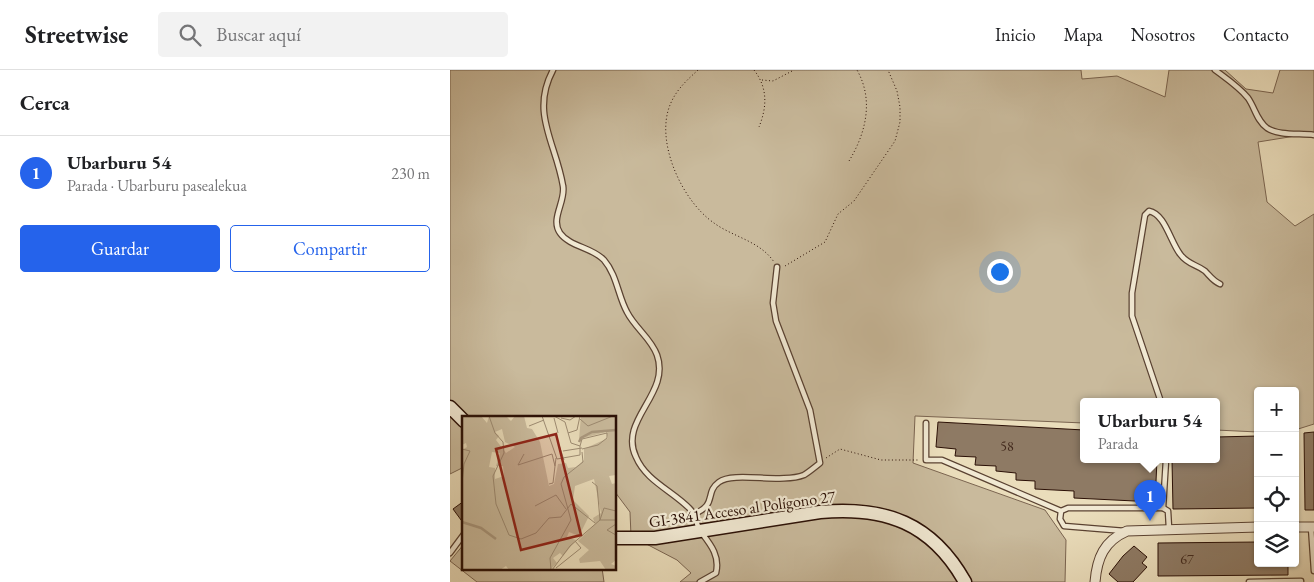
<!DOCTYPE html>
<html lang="es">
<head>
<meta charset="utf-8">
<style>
  body { margin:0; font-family:"EB Garamond",serif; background:#f2f2f2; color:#202124 }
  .controls { position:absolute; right:15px; bottom:15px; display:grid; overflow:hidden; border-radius:5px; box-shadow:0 1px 4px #0004 }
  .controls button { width:45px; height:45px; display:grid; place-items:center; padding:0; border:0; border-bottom:1px solid #e0e0e0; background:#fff; color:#202124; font:25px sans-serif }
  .you { position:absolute; left:549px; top:201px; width:18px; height:18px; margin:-12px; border:4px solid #fff; border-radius:50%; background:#1a73e8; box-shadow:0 0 0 8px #1a73e833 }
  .badge { display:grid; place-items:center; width:32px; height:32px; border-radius:50%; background:#2563eb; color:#fff; font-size:16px; font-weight:700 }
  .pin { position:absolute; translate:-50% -41px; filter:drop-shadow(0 1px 2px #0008) }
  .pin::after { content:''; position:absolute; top:26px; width:18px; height:15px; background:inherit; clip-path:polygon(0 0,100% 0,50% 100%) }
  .popup { position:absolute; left:630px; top:328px; width:140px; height:65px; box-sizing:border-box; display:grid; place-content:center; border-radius:5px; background:#fff; filter:drop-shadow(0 1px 4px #0005); font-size:16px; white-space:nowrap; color:#757577 }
  .popup b { font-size:19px; color:#202124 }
  .popup::after { content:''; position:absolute; left:50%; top:100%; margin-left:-10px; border:10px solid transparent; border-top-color:#fff }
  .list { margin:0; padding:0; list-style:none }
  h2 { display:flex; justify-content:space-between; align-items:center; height:65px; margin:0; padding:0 20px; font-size:21px }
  h2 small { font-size:16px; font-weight:400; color:#757577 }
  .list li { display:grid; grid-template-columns:32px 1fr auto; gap:15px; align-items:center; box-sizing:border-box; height:75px; padding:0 20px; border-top:1px solid #e0e0e0 }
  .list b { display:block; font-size:19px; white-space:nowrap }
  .list p { margin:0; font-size:16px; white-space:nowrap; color:#757577 }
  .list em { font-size:16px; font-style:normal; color:#757577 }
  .actions { display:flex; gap:10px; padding:15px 20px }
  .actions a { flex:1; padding:11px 0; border:1px solid #2563eb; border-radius:5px; text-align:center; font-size:18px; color:#2563eb }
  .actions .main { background:#2563eb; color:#fff }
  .icon { flex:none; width:28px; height:28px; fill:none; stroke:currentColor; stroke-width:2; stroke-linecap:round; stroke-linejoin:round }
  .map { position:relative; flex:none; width:864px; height:512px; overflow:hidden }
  header { display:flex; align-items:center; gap:30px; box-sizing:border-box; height:70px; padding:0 25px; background:#fff; border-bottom:1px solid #e0e0e0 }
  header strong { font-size:24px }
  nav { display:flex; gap:28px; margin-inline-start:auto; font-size:18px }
  .search { width:350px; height:45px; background:#f2f2f2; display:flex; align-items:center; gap:12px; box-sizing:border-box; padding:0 18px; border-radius:5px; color:#757577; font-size:19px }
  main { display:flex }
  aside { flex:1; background:#fff }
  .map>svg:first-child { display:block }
  .green { fill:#c9ba9c; stroke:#7a6450 }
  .building { fill:#8e7a64; stroke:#2a0f05 }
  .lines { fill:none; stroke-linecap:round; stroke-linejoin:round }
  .service-casing { stroke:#5a4232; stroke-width:7 }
  .minor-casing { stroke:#5a4232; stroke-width:11 }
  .secondary-casing { stroke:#2a0f05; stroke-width:15 }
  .path { stroke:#2a0f05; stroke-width:1; stroke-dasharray:1 2.5; stroke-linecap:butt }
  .service { stroke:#f1e9d3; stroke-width:4.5 }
  .minor { stroke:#f1e9d3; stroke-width:9 }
  .secondary { stroke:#f1e9d3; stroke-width:12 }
  .labels { text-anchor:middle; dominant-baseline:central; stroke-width:4.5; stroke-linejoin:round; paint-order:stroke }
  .number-label { font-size:14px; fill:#432a1d }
  .street-label { font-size:16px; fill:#2a0f05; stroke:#f1e9d3 }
  .inset-river { fill:none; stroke:#a9977d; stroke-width:2.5 }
  .inset-road { fill:none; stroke:#9d8b72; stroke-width:1 }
  .view { fill:#8f2418; fill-opacity:0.15; stroke:#8f2418; stroke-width:2.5 }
  .inset-edge { fill:none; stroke:#2a0f05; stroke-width:2.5 }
</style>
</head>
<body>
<header>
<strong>Streetwise</strong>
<div class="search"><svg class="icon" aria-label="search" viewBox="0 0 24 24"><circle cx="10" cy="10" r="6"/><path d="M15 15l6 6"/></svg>Buscar aquí</div>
<nav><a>Inicio</a><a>Mapa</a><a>Nosotros</a><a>Contacto</a></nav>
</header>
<main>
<aside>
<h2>Cerca<small></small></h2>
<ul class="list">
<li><span class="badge">1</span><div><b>Ubarburu 54</b><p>Parada · Ubarburu pasealekua</p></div><em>230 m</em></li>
</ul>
<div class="actions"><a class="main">Guardar</a><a>Compartir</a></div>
</aside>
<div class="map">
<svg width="864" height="512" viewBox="0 0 864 512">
  <rect width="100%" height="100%" fill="#eaddbb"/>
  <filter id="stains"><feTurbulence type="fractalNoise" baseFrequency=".004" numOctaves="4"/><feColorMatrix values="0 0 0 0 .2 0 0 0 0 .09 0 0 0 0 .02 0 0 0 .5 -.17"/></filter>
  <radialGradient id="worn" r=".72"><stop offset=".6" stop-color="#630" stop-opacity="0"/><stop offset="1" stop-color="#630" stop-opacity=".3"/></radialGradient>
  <g class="green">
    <path d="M0,0H631L632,9L667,6L715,27L719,0H775L796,19L823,23L830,0H864V63L808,72L817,132L845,156L864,144V354L845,360V321H808V362L766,360V332H634V353L465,346L463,393L595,440L616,470L615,512H230L241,503L227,490L181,466L180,442L165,422V347H14V397L0,404Z"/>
    <path d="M14,474V498H152L154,512H27L0,491Z"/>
  </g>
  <g class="building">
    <path d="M488,352L634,360V390H707L705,432L624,428V421L585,419V411L566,410V403L546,401V396L525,395L526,387L505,386L506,379L486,377Z"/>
    <path d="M864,362V440H855L854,363Z"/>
    <path d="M808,366V438L723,439L722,390H766V367Z"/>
    <path d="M14,431V454L3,439Z"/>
    <path d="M808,472V493H838V505L708,506V473Z"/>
    <path d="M684,476L697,487L692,493L697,497L683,512H668L659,504L673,486Z"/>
  </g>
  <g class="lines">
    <g class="service-casing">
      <g id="service">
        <path d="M103,0C80,43 106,73 113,116C116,131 100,149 110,163C120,177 142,177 154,190C167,205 168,226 177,242C185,258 201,268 207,285C221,324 168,350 186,387C196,411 223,421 240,439C246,445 246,455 251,462C261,475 270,486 266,503L250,512"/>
        <path d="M765,0C777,9 789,17 798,28C805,38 807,51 817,58C829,66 850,63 864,65"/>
        <path d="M711,332L682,246V223L695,145L699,141C715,144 720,171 730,184C738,195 746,194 755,201C760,206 763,211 770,214"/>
        <path d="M476,353V390H492L611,441"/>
        <path d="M713,438L716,390"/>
        <path d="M244,444C268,434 254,423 269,412C284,401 331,414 354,405C359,402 365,397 370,393L360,340L326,251L323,233L327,197"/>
        <path d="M861,457L864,501"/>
        <path d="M675,461L614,456L610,449L611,441L618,438H713L718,441L719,458"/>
        <path d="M0,483L14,464"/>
        <path d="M799,512L851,511"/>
      </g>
    </g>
    <g class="minor-casing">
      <g id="minor">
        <path d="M845,457H864"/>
        <path d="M645,512C647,488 654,471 677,461L808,457"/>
      </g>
    </g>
    <g class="secondary-casing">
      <g id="secondary">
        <path d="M0,337L14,351"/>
        <path d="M165,468H205L370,442C435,436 482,453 515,512"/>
      </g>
    </g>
    <g class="path">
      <path d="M248,0C236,11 226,20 220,35C205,72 232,131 264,153C283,167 310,171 324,192"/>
      <path d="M304,0C318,18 317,37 309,57"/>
      <path d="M312,10L323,11L344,0"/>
      <path d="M399,91C416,63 424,30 407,0"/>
      <path d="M335,196L375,172L388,144L404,131L445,71L450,52V37L447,21L438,0"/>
      <path d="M376,388L390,379L431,390H468"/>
    </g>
    <use href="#service" class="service"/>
    <use href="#minor" class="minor"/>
    <use href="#secondary" class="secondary"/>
  </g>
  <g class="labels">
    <g class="number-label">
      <text x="557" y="376">58</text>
      <text x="737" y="489">67</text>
    </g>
    <g class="street-label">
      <text transform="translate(292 439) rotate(-8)">GI-3841 Acceso al Polígono 27</text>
    </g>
  </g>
  <g transform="translate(12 346)">
    <rect width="154" height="154" fill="#eaddbb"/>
    <path d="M0,0H19L25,7L27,0H44L49,5L53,0H62L65,12L70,13L78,26L87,70L92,68L96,48L104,47L106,52L114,51L122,44V33L146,22L144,16L117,23L119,0H154V59L147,60L150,68L154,67V144L149,148L154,150V154H144L138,145L118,147L117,143L127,134L116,125L133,108L131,102L139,97L132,63L113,70L111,84L127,100L117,120L107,116L105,121L114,124L101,140L98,137L91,142L95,147L88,154H47L44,150L38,154H0V34L5,31L4,27L0,29ZM40,13L43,26L53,31L44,37L34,24L37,20L33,16ZM30,36L38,37L34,50H41L42,60L33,63V52L27,51Z" fill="#c9ba9c" fill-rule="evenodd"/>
    <path class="inset-river" d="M117,26L119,22L130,16L154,14M0,106L19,112L34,123"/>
    <path class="inset-road" d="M27,0L33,17L41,26L42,37L31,60L34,88L47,119L59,123L74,117L87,102L99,101L109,88L133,107M80,0L95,43L118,39V30M92,0L103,6L109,27L118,30M92,2L96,17M99,2L108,4L114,0M118,3L126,10L151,0M67,10L82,4M106,17L115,14L118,0M94,20L102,44M118,30L120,23L145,17V22L136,29L120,33M0,33L8,35L2,48L0,67M101,35L120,32M62,38L56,49L90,38M90,38L93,50L94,42M130,66L135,70L138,104H154M87,68L91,67L93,50M73,90L94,79L104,93M154,108L145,114L154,119M94,152L119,132L113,125M89,154L88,142L109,104L99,68L102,61L121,46L120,36M90,154L108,130L138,104L142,92L154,95"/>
    <path class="view" d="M94,18L119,119L59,134L34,33Z"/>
    <rect width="154" height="154" class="inset-edge"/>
  </g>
  <rect width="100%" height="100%" filter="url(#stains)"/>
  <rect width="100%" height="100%" fill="url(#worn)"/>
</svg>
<div class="controls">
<button>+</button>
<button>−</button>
<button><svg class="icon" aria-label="locate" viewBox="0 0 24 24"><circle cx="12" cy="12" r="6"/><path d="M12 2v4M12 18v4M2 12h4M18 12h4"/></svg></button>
<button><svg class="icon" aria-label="layers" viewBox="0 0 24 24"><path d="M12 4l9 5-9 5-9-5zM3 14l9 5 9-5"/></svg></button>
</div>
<div class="you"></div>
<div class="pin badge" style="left:700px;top:451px">1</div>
<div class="popup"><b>Ubarburu 54</b>Parada</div>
</div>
</main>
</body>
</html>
